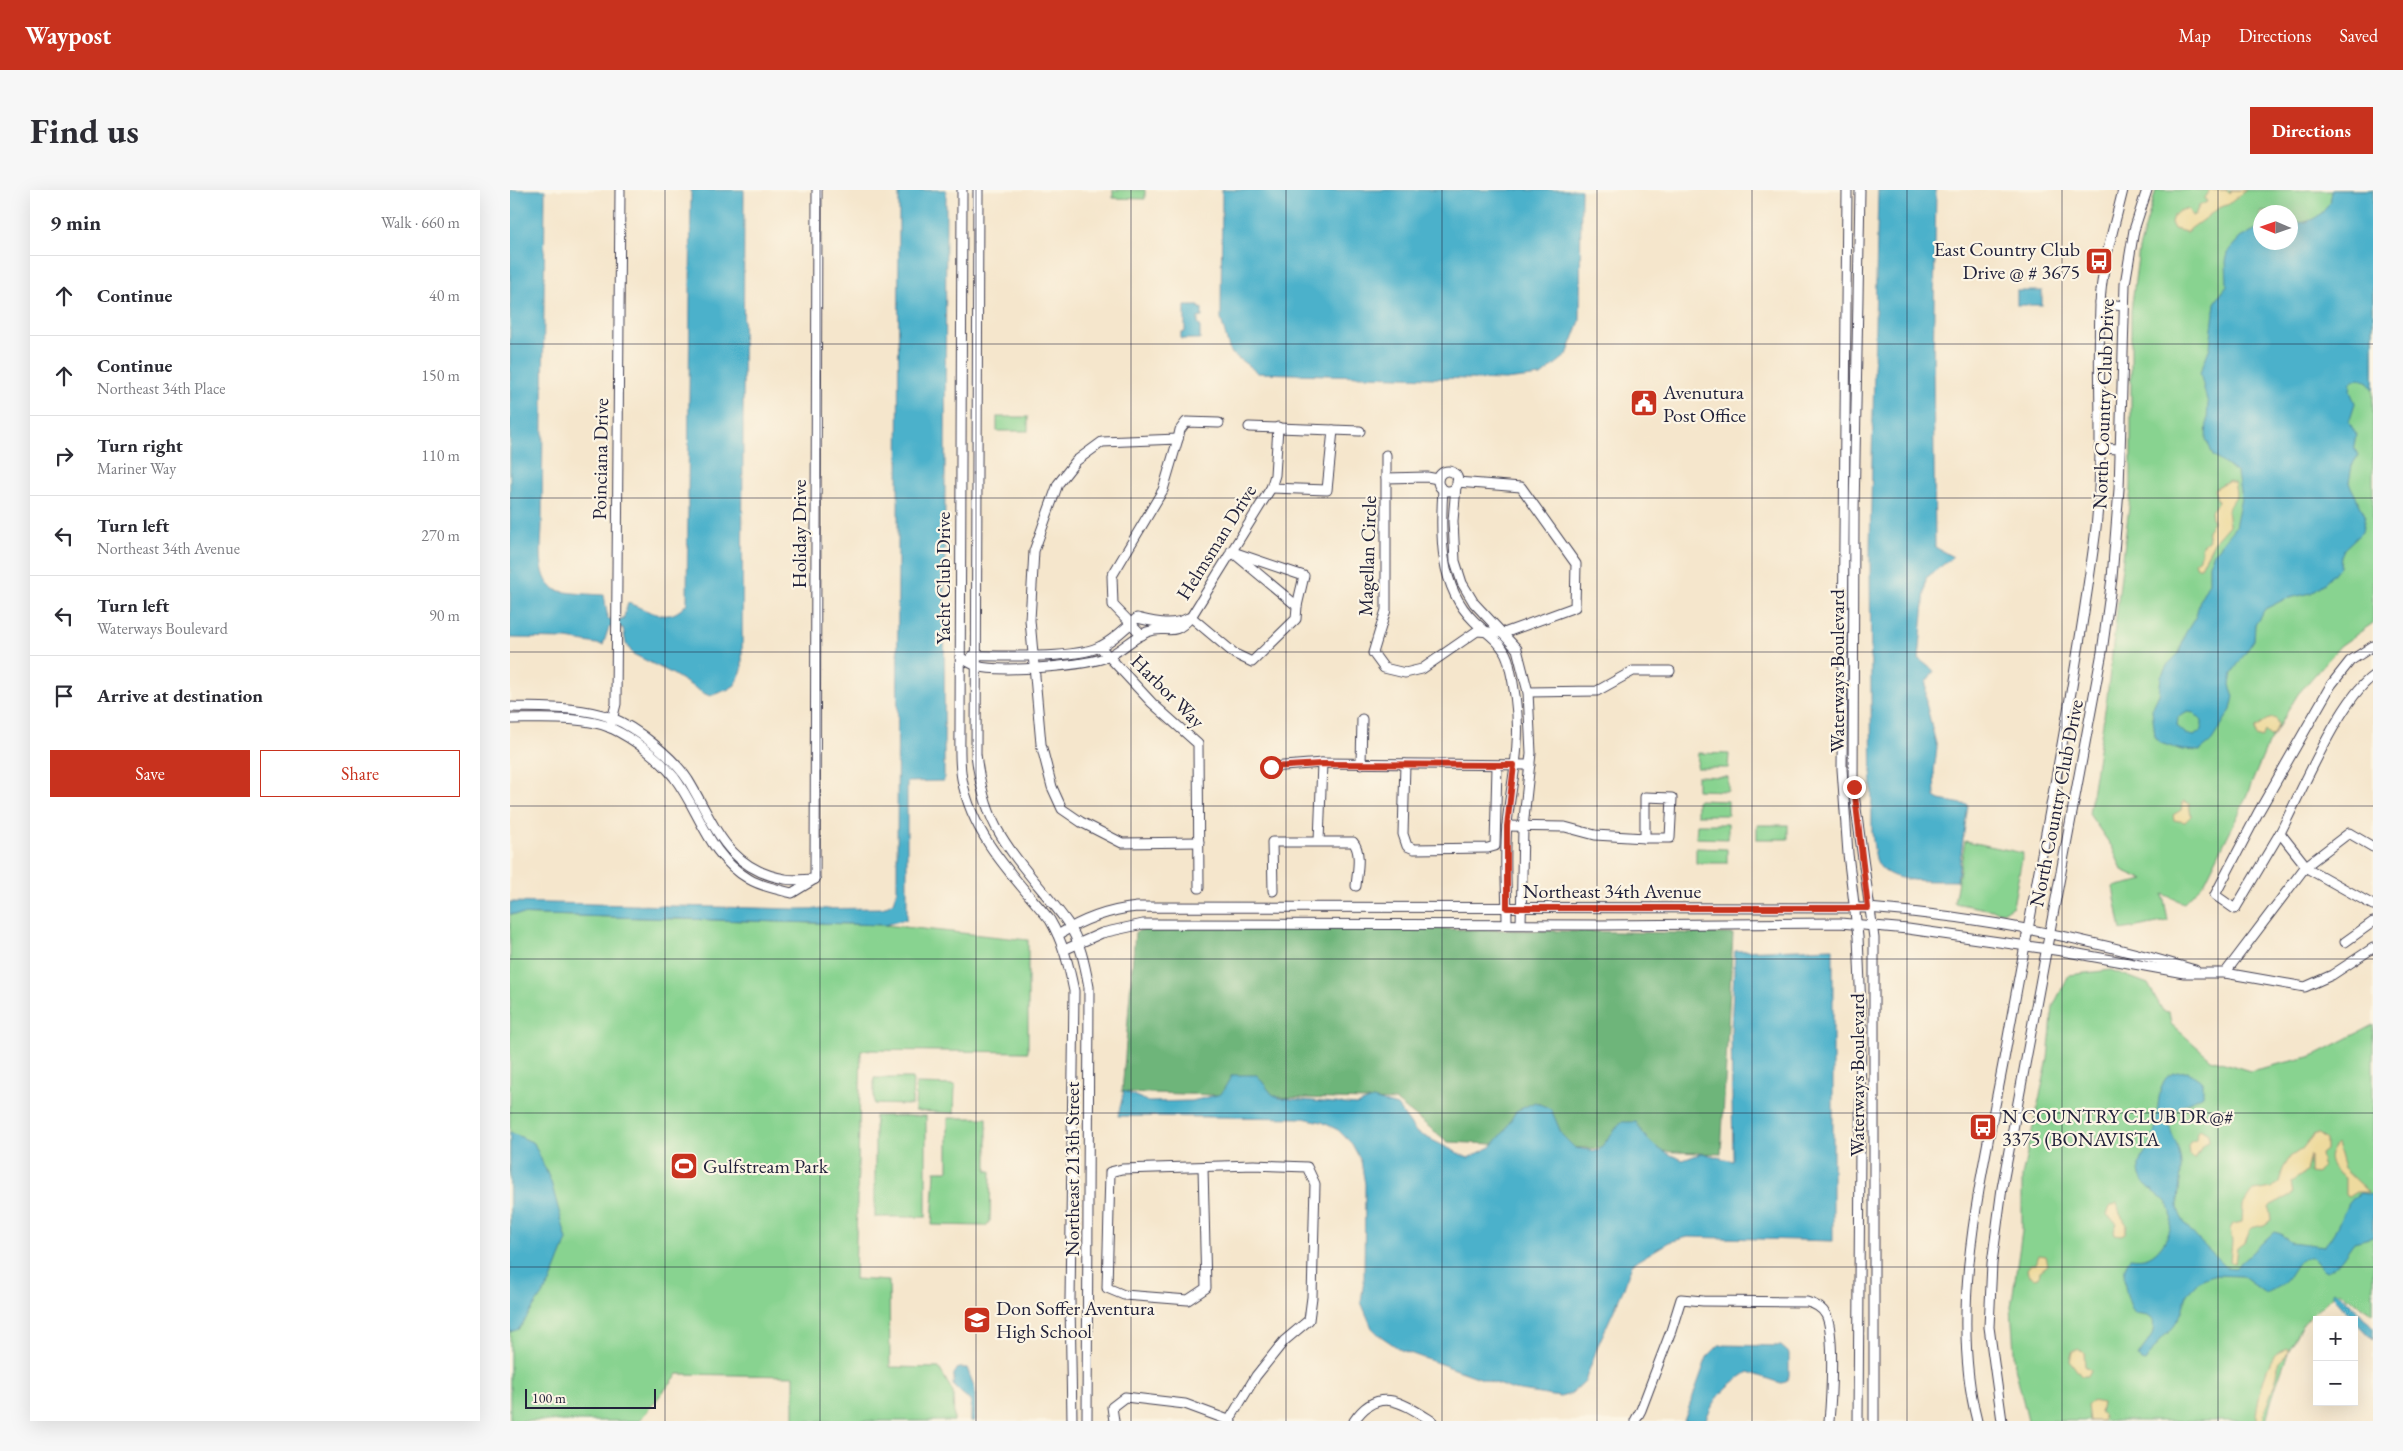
<!DOCTYPE html>
<html lang="en">
<head>
<meta charset="utf-8">
<style>
  body { margin:0; font-family:"EB Garamond",serif; background:#f7f7f7; color:#2b2b33 }
  .controls { position:absolute; right:15px; bottom:15px; display:grid; overflow:hidden; border-radius:0px; box-shadow:0 5px 20px #0002 }
  .controls button { width:45px; height:45px; display:grid; place-items:center; padding:0; border:0; border-bottom:1px solid #e1e1e2; background:#fff; color:#2b2b33; font:25px sans-serif }
  .compass { position:absolute; left:1743px; top:15px; width:45px; height:45px; border-radius:50%; background:#fff; box-shadow:0 5px 20px #0002; rotate:272deg }
  .scale { position:absolute; left:15px; bottom:12px; width:131px; box-sizing:border-box; padding-left:5px; border:2px solid #22223b; border-top:0; font-size:14px; line-height:18px; white-space:nowrap; color:#22223b; -webkit-text-stroke:4px #fcf5e5; paint-order:stroke }
  .stop { position:absolute; width:15px; height:15px; margin:-11px; border:4px solid #c8321e; border-radius:50%; background:#fff }
  .stop.end { background:#c8321e; border-color:#fff; box-shadow:0 1px 5px #0008 }
  .list { margin:0; padding:0; list-style:none }
  h2 { display:flex; justify-content:space-between; align-items:center; height:65px; margin:0; padding:0 20px; font-size:21px }
  h2 small { font-size:16px; font-weight:400; color:#7c7c81 }
  .list li { display:grid; grid-template-columns:32px 1fr auto; gap:15px; align-items:center; box-sizing:border-box; height:80px; padding:0 20px; border-top:1px solid #e1e1e2 }
  .list b { display:block; font-size:19px; white-space:nowrap }
  .list p { margin:0; font-size:16px; white-space:nowrap; color:#7c7c81 }
  .list em { font-size:16px; font-style:normal; color:#7c7c81 }
  .actions { display:flex; gap:10px; padding:15px 20px }
  .actions a { flex:1; padding:11px 0; border:1px solid #c8321e; border-radius:0px; text-align:center; font-size:18px; color:#c8321e }
  .actions .main { background:#c8321e; color:#fff }
  .icon { flex:none; width:28px; height:28px; fill:none; stroke:currentColor; stroke-width:2; stroke-linecap:round; stroke-linejoin:round }
  .map { position:relative; flex:none; width:1863px; height:1231px; overflow:hidden; border-radius:0px }
  header { display:flex; align-items:center; gap:30px; box-sizing:border-box; height:70px; padding:0 25px; background:#c8321e; color:#fff }
  header strong { font-size:24px }
  nav { display:flex; gap:28px; margin-inline-start:auto; font-size:18px }
  .intro { display:flex; align-items:center; justify-content:space-between; box-sizing:border-box; height:120px; padding:0 30px }
  h1 { margin:0; font-size:35px }
  .button { padding:12px 22px; border-radius:0px; background:#c8321e; color:#fff; font-size:18px; font-weight:700 }
  main { display:flex; gap:30px; padding:0 30px }
  aside { flex:1; background:#fff; border-radius:0px; box-shadow:0 5px 20px #0002 }
  .map>svg:first-child { display:block }
  .green { fill:#88d390; stroke:#557a66; fill-rule:evenodd }
  .forest { fill:#6eb57a; stroke:#486c5a }
  .sand { fill:#eeda9e; stroke:#887e6c }
  .water { fill:#4cb1cb; stroke:#376a83; fill-rule:evenodd }
  .lines { fill:none; stroke-linecap:round; stroke-linejoin:round }
  .minor-casing { stroke:#423f51; stroke-width:11 }
  .minor { stroke:#fff; stroke-width:9 }
  .route { stroke:#c8321e; stroke-width:6 }
  .grid { fill:none; stroke:#22223b; stroke-width:1; stroke-opacity:0.55 }
  .labels { text-anchor:middle; dominant-baseline:central; stroke-width:4.5; stroke-linejoin:round; paint-order:stroke }
  .poi-label { font-size:20px; fill:#22223b; stroke:#fcf5e5; text-anchor:start }
  .street-label { font-size:20px; fill:#22223b; stroke:#fcf5e5 }
</style>
</head>
<body>
<header>
<strong>Waypost</strong>
<nav><a>Map</a><a>Directions</a><a>Saved</a></nav>
</header>
<div class="intro"><h1>Find us</h1><a class="button">Directions</a></div>
<main>
<aside>
<h2>9 min<small>Walk · 660 m</small></h2>
<ul class="list">
<li><svg class="icon" aria-label="ahead" viewBox="0 0 24 24"><path d="M12 20V5M6 11l6-6 6 6"/></svg><div><b>Continue</b></div><em>40 m</em></li>
<li><svg class="icon" aria-label="ahead" viewBox="0 0 24 24"><path d="M12 20V5M6 11l6-6 6 6"/></svg><div><b>Continue</b><p>Northeast 34th Place</p></div><em>150 m</em></li>
<li><svg class="icon" aria-label="right" viewBox="0 0 24 24"><path d="M7 20v-9h11M14 6l5 5-5 5"/></svg><div><b>Turn right</b><p>Mariner Way</p></div><em>110 m</em></li>
<li><svg class="icon" aria-label="left" viewBox="0 0 24 24"><path d="M17 20v-9H6M10 6l-5 5 5 5"/></svg><div><b>Turn left</b><p>Northeast 34th Avenue</p></div><em>270 m</em></li>
<li><svg class="icon" aria-label="left" viewBox="0 0 24 24"><path d="M17 20v-9H6M10 6l-5 5 5 5"/></svg><div><b>Turn left</b><p>Waterways Boulevard</p></div><em>90 m</em></li>
<li><svg class="icon" aria-label="arrive" viewBox="0 0 24 24"><path d="M6 21V4h12l-3 4 3 4H6"/></svg><div><b>Arrive at destination</b></div></li>
</ul>
<div class="actions"><a class="main">Save</a><a>Share</a></div>
</aside>
<div class="map">
<svg width="1863" height="1231" viewBox="0 0 1863 1231">
  <rect width="100%" height="100%" fill="#fcf5e5"/>
  <filter id="ink" filterUnits="userSpaceOnUse"><feTurbulence type="fractalNoise" baseFrequency=".02" numOctaves="2"/><feDisplacementMap in="SourceGraphic" scale="10" xChannelSelector="R" yChannelSelector="G"/><feConvolveMatrix kernelMatrix="1 2 1 2 8 2 1 2 1" color-interpolation-filters="sRGB"/></filter>
  <filter id="wash" filterUnits="userSpaceOnUse"><feTurbulence type="fractalNoise" baseFrequency=".0096" numOctaves="4" result="noise"/><feDisplacementMap in="SourceGraphic" scale="20" xChannelSelector="R" yChannelSelector="G"/><feGaussianBlur stdDeviation="1.12" result="paint"/><feColorMatrix in="noise" values="0 0 0 0 0 0 0 0 0 0 0 0 0 0 0 0 0 1.4 0 .05"/><feComposite in="paint" operator="in"/></filter>
  <g filter="url(#wash)">
    <rect width="100%" height="100%" fill="#f5e6cc"/>
    <g class="green">
      <path d="M603,0H635V9L603,8Z"/>
      <path d="M1646,0H1863V433L1830,456L1788,504L1758,554L1730,621L1695,692L1674,713L1653,704L1658,731L1611,740L1603,697L1634,690L1612,680L1602,657L1579,624L1597,507L1621,299V121L1629,59ZM1750,22H1780V52H1750Z"/>
      <rect x="487" y="227" width="31" height="14"/>
      <path d="M1188,563L1219,564L1218,578H1187Z"/>
      <path d="M1187,586L1218,587V601L1187,600Z"/>
      <path d="M1187,610L1218,611V625H1187Z"/>
      <path d="M1187,634H1218V649L1186,648Z"/>
      <rect x="1247" y="635" width="31" height="14"/>
      <path d="M1455,651L1513,663L1503,716L1493,722L1444,713Z"/>
      <path d="M1186,658L1217,659V673H1186Z"/>
      <path d="M0,724L375,735L518,750V862L351,860L345,1089L379,1091L380,1177L429,1178L443,1202L444,1231H284V1186L168,1184L129,1231H0Z"/>
      <path d="M1601,780L1638,794L1653,821L1659,822L1661,834L1701,869L1740,881L1803,866L1863,835V1124L1829,1101C1818,1111 1805,1121 1794,1133C1780,1149 1761,1209 1756,1231H1518L1505,1177L1501,1117L1512,1041V986L1538,869L1543,816L1559,785Z"/>
      <path d="M364,888H403L402,915L364,914Z"/>
      <path d="M406,894L445,895L444,923L405,921Z"/>
      <rect x="365" y="926" width="51" height="101"/>
      <path d="M438,928H477V981H481L480,1031L476,1036L422,1035L425,981H438Z"/>
    </g>
    <path class="forest" d="M652,734L1223,744L1211,964L938,952L886,911L612,902L625,742Z"/>
    <g class="sand">
      <path d="M1698,0H1716L1719,3L1721,0H1736L1719,14L1709,18L1676,42L1664,39L1661,33C1662,24 1670,19 1678,19L1682,26L1685,25L1689,16L1697,12L1695,8L1699,2Z"/>
      <path d="M1718,291L1724,293C1729,311 1723,307 1717,320L1719,335L1704,352L1691,377H1687L1685,372L1690,368L1692,356L1699,350L1697,340L1703,333L1701,321L1708,312L1704,299Z"/>
      <path d="M1763,528L1766,529L1768,535L1764,545L1760,546L1755,541L1752,548L1746,546L1745,539L1756,530Z"/>
      <path d="M1673,611L1679,614L1681,626L1675,632L1664,630L1663,625L1671,620Z"/>
      <path d="M1690,939L1698,944L1699,951L1692,956L1685,969L1679,965L1678,956L1681,951L1686,950L1687,942Z"/>
      <path d="M1804,944H1808L1816,950V960L1811,964L1813,975L1806,984L1800,983V965L1796,982L1781,992L1783,1004L1761,1015L1759,1018L1761,1030L1754,1035L1741,1038L1735,1052L1727,1058L1725,1073L1720,1072L1722,1052L1720,1039L1723,1034L1732,1032L1733,1015L1741,1003L1744,1001L1762,998L1769,992L1773,979L1780,967L1792,959Z"/>
      <path d="M1827,954L1834,979L1858,1002H1846L1838,1007L1835,1005V988C1821,979 1812,968 1827,954Z"/>
      <path d="M1607,1013L1610,1024L1617,1035L1615,1044L1611,1046L1605,1045L1604,1041L1607,1033L1597,1025L1600,1017Z"/>
      <path d="M1529,1065L1536,1066L1538,1075L1530,1081L1529,1087L1524,1088L1518,1084L1517,1079L1521,1074H1526Z"/>
      <path d="M1777,1158L1779,1162L1768,1173C1769,1193 1755,1211 1753,1231H1746C1746,1216 1755,1178 1764,1166C1767,1162 1773,1161 1777,1158Z"/>
      <path d="M1569,1159L1574,1162L1575,1176L1581,1180L1578,1186H1571L1560,1171L1562,1162Z"/>
      <path d="M1581,1211L1592,1213L1590,1222L1594,1226L1593,1231H1579L1577,1216Z"/>
    </g>
    <g class="water">
      <path d="M0,0H35L32,334C32,353 25,395 50,401C64,404 79,404 94,405L98,429L113,430L118,413C141,421 159,436 177,413L181,0H234L232,480L225,495L219,499L200,506L193,503L161,483L123,464L116,454L113,438L99,437L93,455L57,449L0,448Z"/>
      <path d="M389,0H436L434,591L397,592V729L375,735L0,724V712L287,719L373,718L383,712L387,700Z"/>
      <path d="M712,0H1071L1070,131L1057,165L1031,186L995,190L748,183L720,162L711,129Z"/>
      <path d="M1368,0H1426L1423,178L1425,357L1443,367L1416,388L1409,469L1424,481L1416,492V513L1427,558L1424,581L1425,607L1430,610L1458,615L1447,691C1424,690 1374,696 1366,669C1364,660 1363,651 1362,642L1360,359Z"/>
      <path d="M1822,0H1863V200L1858,192L1849,188L1841,192L1840,201L1845,213L1839,232L1846,244L1844,256L1848,266L1842,275L1839,293L1855,325L1852,342L1834,359L1831,366L1830,377L1816,392L1801,403L1775,409L1755,419L1745,435L1744,450L1722,483L1720,495L1724,506L1721,520L1700,553L1690,561L1672,560L1650,553L1645,546L1642,519L1649,504L1651,486L1658,474L1669,463L1675,444L1686,426L1690,409L1699,392V374L1704,363L1725,337L1731,308L1727,283L1703,266L1700,258L1696,249L1698,214L1690,183L1700,157L1705,113L1717,95L1716,71L1719,60L1730,48L1750,37V52H1780L1781,33C1801,35 1821,22 1822,0ZM1678,522L1684,523L1692,531V540L1684,546L1676,544L1667,536L1668,527Z"/>
      <rect x="1507" y="101" width="25" height="14"/>
      <path d="M675,116H689V118H692V127L688,128V134L690,135V149H671V143L675,142Z"/>
      <path d="M1323,758V1051L1178,1047L1159,1052L1122,1074L1113,1100L1089,1153L1075,1191L1061,1204L1050,1207L1004,1200L891,1160L869,1145L862,1138L851,1112L854,1090L855,994L851,971L842,954L828,940L812,932L793,928L608,926L614,901L639,912L682,911L711,904L722,885H747L762,904L770,908L846,915L863,909L887,916L906,942L958,968L981,957L994,942L1006,921L1025,912L1041,919L1052,945L1065,958L1088,961L1111,932H1126C1139,955 1148,960 1173,970L1192,963L1223,971L1221,840L1225,761Z"/>
      <path d="M1677,881L1693,892V905C1684,911 1665,916 1661,925C1655,937 1667,951 1669,962C1674,980 1668,997 1668,1015C1667,1034 1704,1064 1716,1077L1725,1078L1764,1042L1771,1044L1780,1052L1814,1056C1830,1041 1832,1013 1850,1003L1863,1005V1047L1844,1052C1836,1062 1830,1076 1817,1081L1812,1079L1803,1068C1786,1066 1785,1081 1775,1091C1769,1097 1763,1100 1755,1103L1732,1086L1703,1085L1690,1090L1677,1104L1671,1124L1661,1140L1652,1148L1635,1172L1631,1171L1628,1166C1636,1152 1646,1147 1643,1130L1638,1126L1625,1124C1617,1111 1608,1082 1620,1068C1635,1070 1643,1067 1652,1055C1661,1044 1666,1024 1656,1012C1648,1003 1634,997 1630,985C1625,969 1638,962 1642,951C1649,932 1646,905 1654,891C1659,882 1668,882 1677,881Z"/>
      <path d="M0,942L24,953L41,992L57,1050L40,1093L9,1139L0,1142Z"/>
      <path d="M1824,1101L1832,1105L1863,1137V1149L1830,1115L1822,1104Z"/>
      <path d="M1209,1155L1271,1156L1279,1163V1186L1276,1192L1271,1193L1238,1182C1216,1196 1205,1207 1195,1231H1174L1197,1167Z"/>
      <path d="M448,1178H457L465,1199V1231H461V1212L443,1195L444,1184Z"/>
    </g>
  </g>
  <g filter="url(#ink)">
    <g class="lines">
      <g class="minor-casing">
        <g id="minor">
          <path d="M452,0L450,539C450,555 449,573 452,589C462,646 504,687 540,730C553,752 559,776 564,801L560,1111L562,1231"/>
          <path d="M468,0L466,564C469,590 474,614 486,637C505,672 534,700 557,732C570,750 575,775 579,797L577,1231"/>
          <path d="M1337,0L1332,579L1338,664L1348,747L1351,819L1348,1231"/>
          <path d="M1350,0L1344,322L1343,597L1364,748V1231"/>
          <path d="M1590,113L1613,116"/>
          <path d="M739,237L850,241"/>
          <path d="M668,249L670,240L676,232L709,233"/>
          <path d="M1589,258L1610,259"/>
          <circle cx="938" cy="291" r="10"/>
          <path d="M876,288V265"/>
          <path d="M928,289L917,287L876,288V420L863,463L874,478L895,483L912,479L967,441L994,443L1065,417L1066,374L1011,297L947,292"/>
          <path d="M946,296L943,331L945,371L952,393L964,413L1007,459L1018,502L1021,563L1013,638L1011,734"/>
          <path d="M761,298L817,300L823,240"/>
          <path d="M933,299C930,344 929,397 964,431C978,445 995,453 999,474C1005,499 1009,526 1007,553C1006,580 999,608 997,635C994,668 997,702 997,734"/>
          <path d="M726,363L794,386L787,416"/>
          <path d="M681,427L725,464L742,472L786,429L787,416L721,361"/>
          <path d="M632,445L603,415L602,386L653,300L668,249L592,252L566,271L548,294L524,361L520,430L531,554L542,597L552,619L571,632L612,653L689,652"/>
          <path d="M590,457L642,513L688,554L689,698"/>
          <path d="M462,466C493,465 566,470 591,456C604,450 616,437 627,428C644,432 662,437 678,428"/>
          <path d="M450,467C455,470 461,474 467,476C489,483 578,476 599,466C612,460 624,447 637,442C658,434 662,449 681,427L761,298L765,285L768,237"/>
          <path d="M1018,502L1087,501L1123,481H1160"/>
          <path d="M0,517C34,518 70,516 102,528C127,538 163,567 178,590C205,634 216,679 275,689C284,691 295,689 305,689"/>
          <path d="M0,529C28,529 76,526 101,538C124,549 148,567 164,587C191,623 197,664 239,689C252,697 268,699 282,703L305,689"/>
          <path d="M100,538L106,514L110,0"/>
          <path d="M851,574L852,529"/>
          <path d="M895,574L893,644L897,656L904,659L978,658L985,656L987,576"/>
          <path d="M761,577L812,573L1020,575"/>
          <path d="M1135,607L1162,608L1160,648H1135Z"/>
          <path d="M997,636L1055,637L1085,645L1135,648"/>
          <path d="M1770,643L1725,719L1705,705L1748,623L1821,495L1840,471L1863,456"/>
          <path d="M809,651L812,573"/>
          <path d="M1796,676L1839,643L1863,657"/>
          <path d="M1795,677L1863,715"/>
          <path d="M305,689L307,0"/>
          <path d="M763,701L762,652H843C852,662 847,683 846,696"/>
          <path d="M548,745C573,729 598,720 627,717L1358,718C1466,726 1581,749 1685,780"/>
          <path d="M1835,752L1863,732"/>
          <path d="M554,760L592,743L633,734L1091,735L1330,733L1398,739L1552,761L1674,783H1715L1796,676L1770,643C1790,605 1830,509 1863,486"/>
          <path d="M1715,783L1795,797L1822,785L1863,758"/>
          <path d="M693,977L696,1098L678,1110L614,1105L597,1098L600,982L612,979L744,975L797,977L805,994L802,1107L799,1130L774,1151L746,1186L720,1229"/>
          <path d="M604,1231L602,1217L615,1207L675,1214L721,1231"/>
          <path d="M844,1231C868,1195 893,1213 922,1231"/>
          <path d="M1125,1231L1131,1220L1161,1141L1171,1109L1193,1111L1297,1112C1305,1114 1312,1117 1316,1125C1325,1142 1321,1210 1319,1231"/>
          <path d="M1467,1231C1436,1110 1477,968 1498,847C1528,683 1561,520 1584,354C1595,276 1587,195 1590,116C1591,77 1604,38 1613,0"/>
          <path d="M1492,1231L1479,1137L1482,1073L1492,998L1592,462L1602,388L1609,299L1615,94L1624,40L1637,0"/>
        </g>
      </g>
      <use href="#minor" class="minor"/>
    </g>
  </g>
  <g class="lines" filter="url(#ink)">
    <path class="route" d="M761,577L812,574L1004,575L997,636V718H1358L1344,597"/>
  </g>
  <path class="grid" d="M155,0V1231M310,0V1231M466,0V1231M621,0V1231M776,0V1231M932,0V1231M1087,0V1231M1242,0V1231M1397,0V1231M1552,0V1231M1708,0V1231M0,154H1863M0,308H1863M0,462H1863M0,616H1863M0,769H1863M0,923H1863M0,1077H1863"/>
  <defs>
    <g id="bus-square" transform="scale(1.4375)"><rect x="-9" y="-9" width="18" height="18" rx="4" fill="#c8321e" stroke="#fcf5e5"/><path d="M-5-6H5V4H4V6H2V4H-2V6H-4V4H-5ZM-3.5-4V0h7V-4ZM-3.5 1.2v1.5H-2V1.2ZM2 1.2v1.5H3.5V1.2Z" fill="#fff"/></g>
    <g id="civic-square" transform="scale(1.4375)"><rect x="-9" y="-9" width="18" height="18" rx="4" fill="#c8321e" stroke="#fcf5e5"/><path d="M-.6-6.5H3V-4.5H.6V-3L4-1V1h2V6H-6V1h2V-1L-.6-3ZM-1.2 2.5V6h2.4V2.5Z" fill="#fff"/></g>
    <g id="stadium-square" transform="scale(1.4375)"><rect x="-9" y="-9" width="18" height="18" rx="4" fill="#c8321e" stroke="#fcf5e5"/><path d="M0-5a6.5 5 0 1 0 0 10a6.5 5 0 1 0 0-10ZM-3.5-1.8h7v3.6h-7Z" fill="#fff"/></g>
    <g id="school-square" transform="scale(1.4375)"><rect x="-9" y="-9" width="18" height="18" rx="4" fill="#c8321e" stroke="#fcf5e5"/><path d="M0-5L7-2L0 1L-7-2ZM-4 1L0 2.5L4 1V4Q0 6-4 4Z" fill="#fff"/></g>
  </defs>
  <g fill-rule="evenodd">
    <use href="#bus-square" x="1589" y="71"/>
    <use href="#civic-square" x="1134" y="213"/>
    <use href="#bus-square" x="1473" y="937"/>
    <use href="#stadium-square" x="174" y="976"/>
    <use href="#school-square" x="467" y="1130"/>
  </g>
  <g class="labels">
    <g class="poi-label">
      <text x="1570" y="59" text-anchor="end">East Country Club<tspan x="1570" dy="23">Drive @ # 3675</tspan></text>
      <text x="1153" y="202">Avenutura<tspan x="1153" dy="23">Post Office</tspan></text>
      <text x="1492" y="926">N COUNTRY CLUB DR@#<tspan x="1492" dy="23">3375 (BONAVISTA</tspan></text>
      <text x="193" y="976">Gulfstream Park</text>
      <text x="486" y="1118">Don Soffer Aventura<tspan x="486" dy="23">High School</tspan></text>
    </g>
    <g class="street-label">
      <text transform="translate(1593 214) rotate(-88)">North Country Club Drive</text>
      <text transform="translate(90 269) rotate(-89)">Poinciana Drive</text>
      <text transform="translate(289 344) rotate(-90)">Holiday Drive</text>
      <text transform="translate(706 352) rotate(-58)">Helmsman Drive</text>
      <text transform="translate(857 366) rotate(-88)">Magellan Circle</text>
      <text transform="translate(433 388) rotate(-90)">Yacht Club Drive</text>
      <text transform="translate(1327 481) rotate(-90)">Waterways Boulevard</text>
      <text transform="translate(658 501) rotate(45)">Harbor Way</text>
      <text transform="translate(1546 613) rotate(-79)">North Country Club Drive</text>
      <text x="1102" y="701">Northeast 34th Avenue</text>
      <text transform="translate(1347 885) rotate(-90)">Waterways Boulevard</text>
      <text transform="translate(562 979) rotate(-90)">Northeast 213th Street</text>
    </g>
  </g>
</svg>
<div class="controls">
<button>+</button>
<button>−</button>
</div>
<svg class="compass" viewBox="-18 -18 36 36"><path d="M0-13l5 13h-10z" fill="#e53935"/><path d="M0 13l5-13h-10z" fill="#7c7c81"/></svg>
<div class="scale">100 m</div>
<div class="stop" style="left:761px;top:577px"></div>
<div class="stop end" style="left:1344px;top:597px"></div>
</div>
</main>
</body>
</html>
